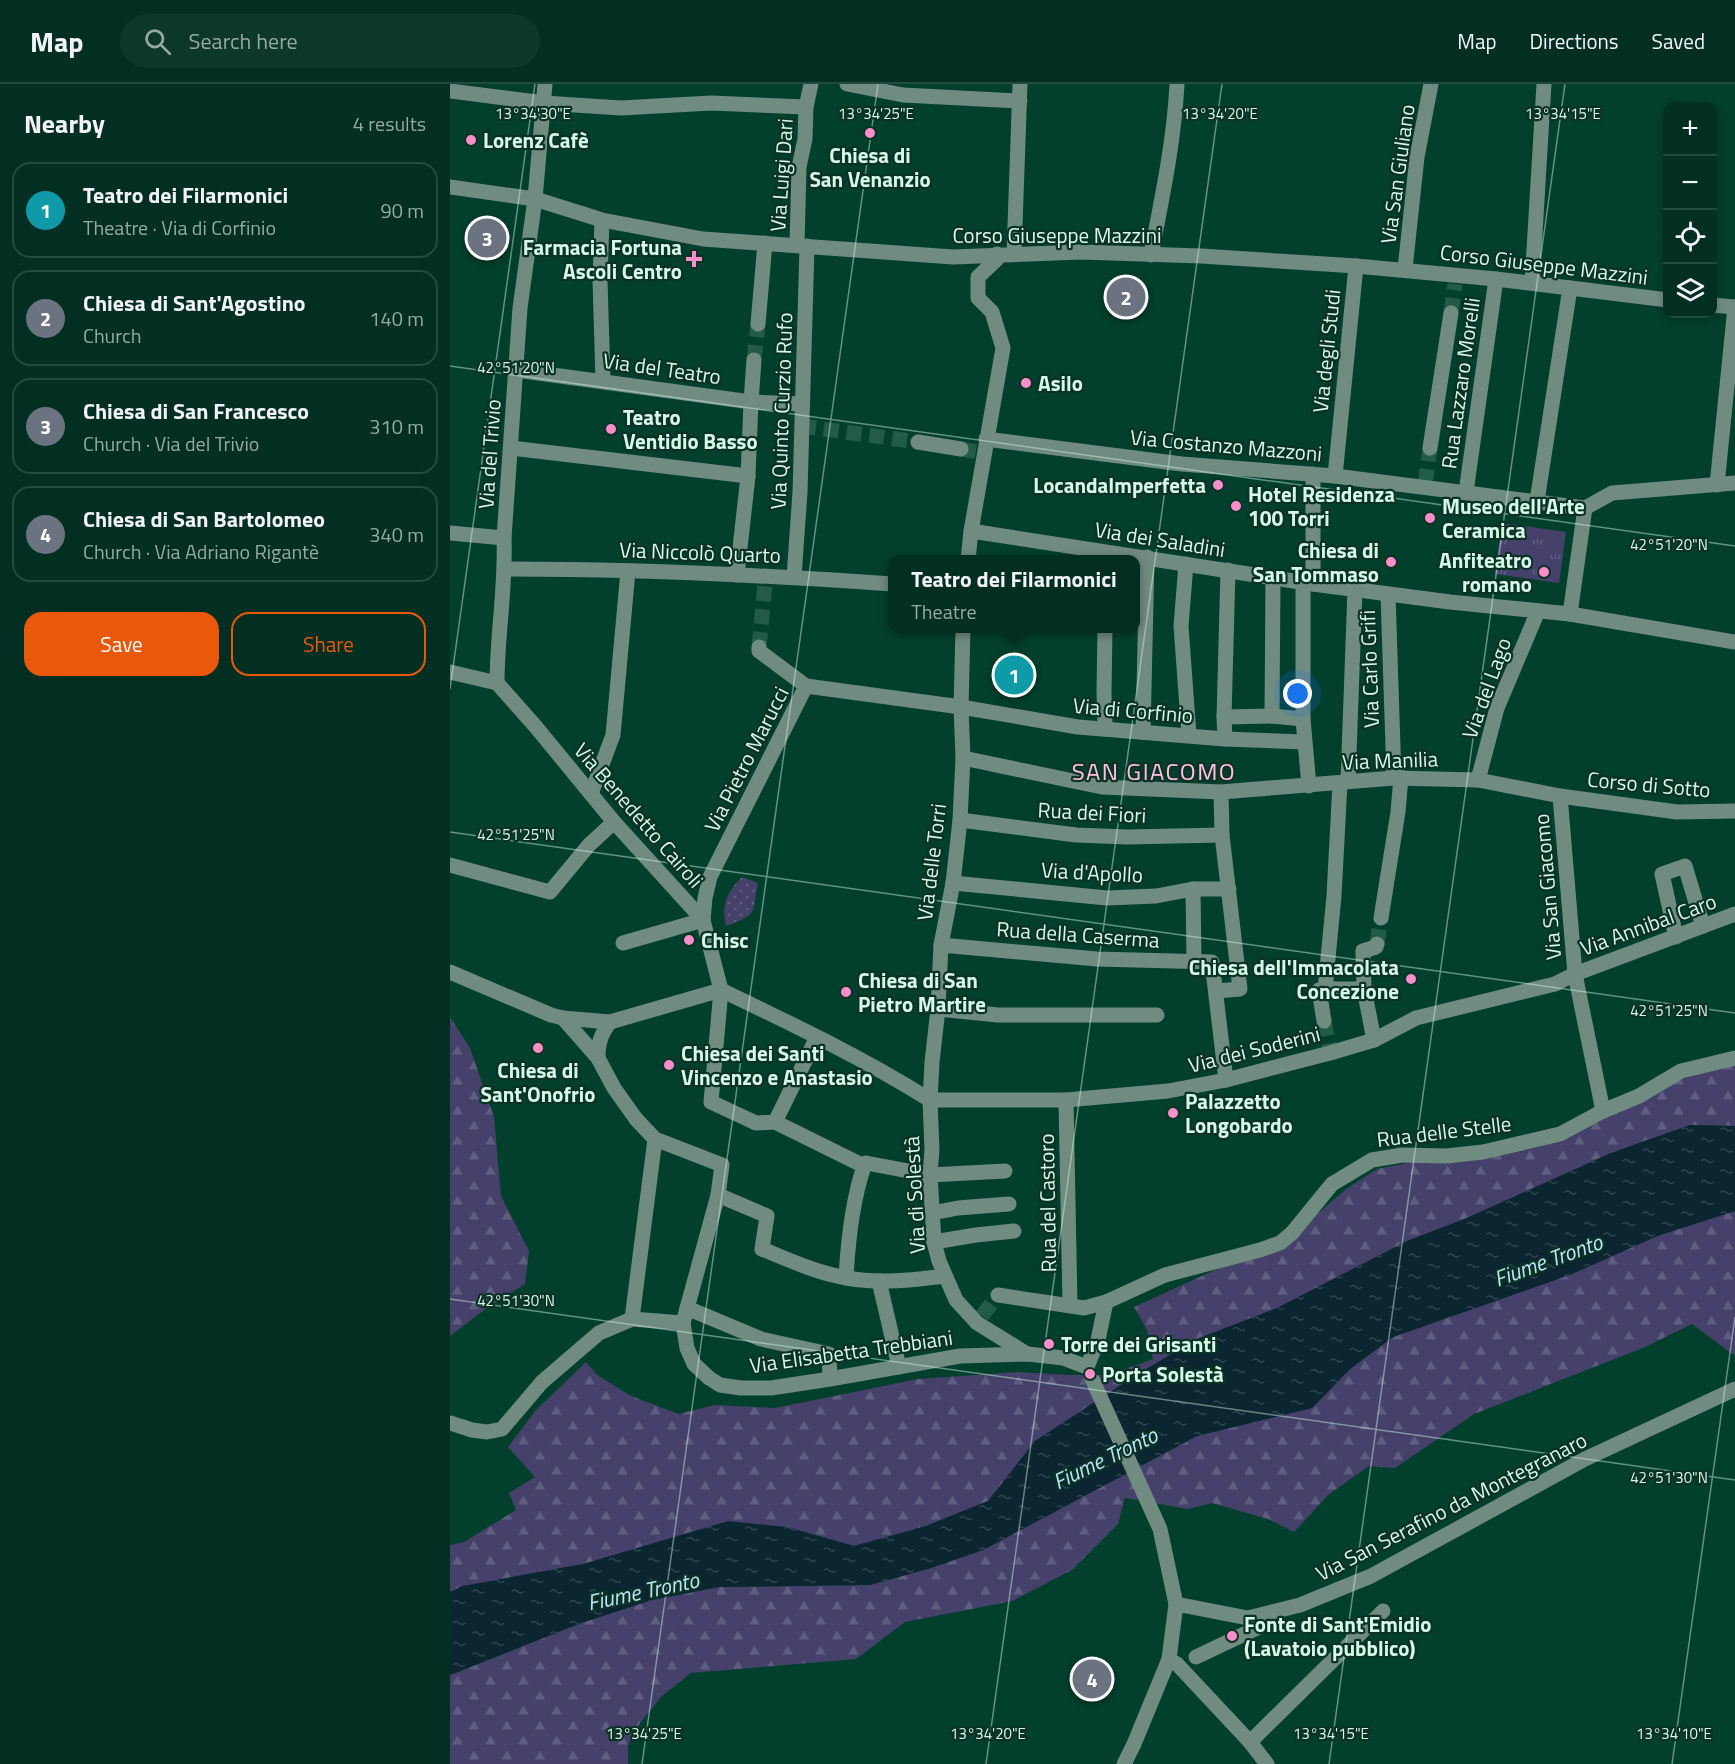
<!DOCTYPE html>
<html lang="en">
<head>
<meta charset="utf-8">
<style>
  body { margin:0; font-family:"Titillium Web",sans-serif; background:#0c372a; color:#f1f3f6 }
  .controls { position:absolute; right:18px; top:18px; display:grid; overflow:hidden; border-radius:12px; box-shadow:0 3px 9px #0003 }
  .controls button { width:54px; height:54px; display:grid; place-items:center; padding:0; border:0; border-bottom:2px solid #234a40; background:#022f22; color:#f1f3f6; font:30px sans-serif }
  .you { position:absolute; left:848px; top:610px; width:21px; height:21px; margin:-15px; border:4px solid #fff; border-radius:50%; background:#1a73e8; box-shadow:0 0 0 9px #1a73e833 }
  .badge { display:grid; place-items:center; width:39px; height:39px; border-radius:50%; background:#ea580c; color:#fff; font-size:20px; font-weight:700 }
  .pin { position:absolute; translate:-50% -50%; border:3px solid #fff; box-shadow:0 2px 6px #0006 }
  .popup { position:absolute; left:438px; top:471px; width:252px; height:78px; box-sizing:border-box; display:grid; place-content:center; border-radius:12px; background:#022f22; filter:drop-shadow(0 2px 4px #0005); font-size:20px; white-space:nowrap; color:#96a9a5 }
  .popup b { font-size:22px; color:#f1f3f6 }
  .popup::after { content:''; position:absolute; left:50%; top:100%; margin-left:-12px; border:12px solid transparent; border-top-color:#022f22 }
  .list { margin:0; padding:0; list-style:none }
  h2 { display:flex; justify-content:space-between; align-items:center; height:78px; margin:0; padding:0 24px; font-size:26px }
  h2 small { font-size:20px; font-weight:400; color:#96a9a5 }
  .list li { display:grid; grid-template-columns:39px 1fr auto; gap:18px; align-items:center; box-sizing:border-box; height:96px; margin:0 12px 12px; padding:0 12px; border:2px solid #234a40; border-radius:18px }
  .list b { display:block; font-size:22px; white-space:nowrap }
  .list p { margin:0; font-size:20px; white-space:nowrap; color:#96a9a5 }
  .list em { font-size:20px; font-style:normal; color:#96a9a5 }
  .actions { display:flex; gap:12px; padding:18px 24px }
  .actions a { flex:1; padding:14px 0; border:2px solid #ea580c; border-radius:18px; text-align:center; font-size:21px; color:#ea580c }
  .actions .main { background:#ea580c; color:#fff }
  .icon { flex:none; width:33px; height:33px; fill:none; stroke:currentColor; stroke-width:2; stroke-linecap:round; stroke-linejoin:round }
  .map { position:relative; flex:none; width:1285px; height:1680px; overflow:hidden }
  header { display:flex; align-items:center; gap:36px; box-sizing:border-box; height:84px; padding:0 30px; background:#022f22; border-bottom:2px solid #234a40 }
  header strong { font-size:28px }
  nav { display:flex; gap:33px; margin-inline-start:auto; font-size:21px }
  .search { width:420px; height:54px; background:#0c372a; display:flex; align-items:center; gap:15px; box-sizing:border-box; padding:0 21px; border-radius:33px; color:#96a9a5; font-size:22px }
  main { display:flex }
  aside { flex:1; background:#022f22 }
  .map>svg:first-child { display:block }
  .grass { fill:url(#grass-tufts) }
  .forest { fill:url(#forest-firs) }
  .garden { fill:url(#garden-dots) }
  .water { fill:url(#water-ripples) }
  .lines { fill:none; stroke-linecap:round; stroke-linejoin:round }
  .minor-tunnel { stroke:#235b49; stroke-width:15; stroke-dasharray:15 8; stroke-linecap:butt }
  .minor { stroke:#708b7f; stroke-width:15 }
  .ticks { fill:none; stroke:#d6f8e9; stroke-width:1.5; stroke-opacity:0.45 }
  .poi-dot { fill:#f98fc9; stroke:#0c3225; stroke-width:2 }
  .labels { text-anchor:middle; dominant-baseline:central; stroke-width:4.5; stroke-linejoin:round; paint-order:stroke }
  .poi-label { font-size:21px; font-weight:bold; fill:#d6f8e9; stroke:#0c3225; text-anchor:start }
  .street-label { font-size:21px; fill:#d6f8e9; stroke:#0c3225 }
  .water-label { font-size:22px; font-style:italic; fill:#bce4f7; stroke:#0c3225 }
  .quarter-label { font-size:24px; letter-spacing:1.5px; fill:#ffc2e0; stroke:#0c3225 }
  .ticks-label { font-size:15px; text-anchor:middle; fill:#d6f8e9; stroke:#0c3225; stroke-width:4.5; stroke-linejoin:round; paint-order:stroke }
</style>
</head>
<body>
<header>
<strong>Map</strong>
<div class="search"><svg class="icon" aria-label="search" viewBox="0 0 24 24"><circle cx="10" cy="10" r="6"/><path d="M15 15l6 6"/></svg>Search here</div>
<nav><a>Map</a><a>Directions</a><a>Saved</a></nav>
</header>
<main>
<aside>
<h2>Nearby<small>4 results</small></h2>
<ul class="list">
<li><span class="badge" style="background:#0f9aa8">1</span><div><b>Teatro dei Filarmonici</b><p>Theatre · Via di Corfinio</p></div><em>90 m</em></li>
<li><span class="badge" style="background:#6b7280">2</span><div><b>Chiesa di Sant'Agostino</b><p>Church</p></div><em>140 m</em></li>
<li><span class="badge" style="background:#6b7280">3</span><div><b>Chiesa di San Francesco</b><p>Church · Via del Trivio</p></div><em>310 m</em></li>
<li><span class="badge" style="background:#6b7280">4</span><div><b>Chiesa di San Bartolomeo</b><p>Church · Via Adriano Rigantè</p></div><em>340 m</em></li>
</ul>
<div class="actions"><a class="main">Save</a><a>Share</a></div>
</aside>
<div class="map">
<svg width="1285" height="1680" viewBox="0 0 1285 1680">
  <defs>
    <pattern id="grass-tufts" width="24" height="20" patternUnits="userSpaceOnUse" patternTransform="scale(1.5)"><rect width="24" height="20" fill="#45416b"/><path d="M3 7l-1-3M5 7V3M7 7l1-3M15 17l-1-3M17 17v-4M19 17l1-3" fill="none" stroke="#5f5d80"/></pattern>
    <pattern id="forest-firs" width="22" height="20" patternUnits="userSpaceOnUse" patternTransform="scale(1.5)"><rect width="22" height="20" fill="#45416b"/><path d="M5 1l3.5 6h-7zM16 11l3.5 6h-7z" fill="#5f5d80"/></pattern>
    <pattern id="garden-dots" width="8" height="8" patternUnits="userSpaceOnUse" patternTransform="scale(1.5)"><rect width="8" height="8" fill="#45416b"/><path d="M2 2h.1M6 6h.1" fill="none" stroke="#5f5d80" stroke-width="1.8" stroke-linecap="round"/></pattern>
    <pattern id="water-ripples" width="26" height="14" patternUnits="userSpaceOnUse" patternTransform="scale(1.5)"><rect width="26" height="14" fill="#0c2631"/><path d="M2 4q2-2 4 0t4 0M15 11q2-2 4 0t4 0" fill="none" stroke="#2f464f"/></pattern>
  </defs>
  <rect width="100%" height="100%" fill="#033f2d"/>
  <path class="grass" d="M1052,439L1116,448L1109,499L1045,490Z"/>
  <g class="forest">
    <path d="M0,933L20,964L44,1033L51,1112L79,1167L75,1200L34,1226L0,1252Z"/>
    <path d="M1285,972V1042L1240,1041L1161,1069L1017,1134L957,1157L827,1224L747,1255L683,1293L586,1357L538,1417L476,1442L404,1462L337,1443L13,1502L0,1508V1461L14,1458L66,1426L59,1409L85,1393L58,1363L86,1326L136,1278L147,1291L181,1312L229,1330L264,1321L325,1324L468,1295L568,1288L618,1291H659L703,1275L697,1246L684,1223L776,1181L834,1159L896,1105L927,1085L1110,1049Z"/>
    <path d="M1285,1127V1272L1242,1240L1195,1263L1024,1330L945,1384L919,1382L878,1411L844,1448L818,1435L762,1419L738,1425L675,1414L668,1440L622,1486L562,1517L455,1538L406,1575L241,1589L212,1612L190,1639L178,1661V1680H0V1591L131,1539L202,1516L269,1503L420,1501L481,1484L533,1466L747,1352L862,1324L900,1285L943,1253L1210,1151Z"/>
  </g>
  <path class="garden" d="M292,793L308,799C302,831 308,830 276,842C271,821 277,808 292,793Z"/>
  <path class="water" d="M1240,1041L1285,1042V1127L1210,1151L1120,1191L943,1253L900,1285L862,1324L747,1352L533,1466L481,1484L420,1501L269,1503L202,1516L131,1539L0,1591V1508L13,1502L133,1480L278,1437L337,1443L404,1462L476,1442L538,1417L585,1357L683,1293L747,1255L827,1224L957,1157L1017,1134L1161,1069Z"/>
  <g class="lines">
    <g class="minor-tunnel">
      <path d="M1001,229L1005,200"/>
      <path d="M304,276L308,240"/>
      <path d="M351,342L468,358"/>
      <path d="M511,365L528,368"/>
      <path d="M975,400L980,364"/>
      <path d="M309,563L315,500"/>
      <path d="M927,860L931,834"/>
      <path d="M874,937L879,962"/>
      <path d="M532,1232L548,1211"/>
    </g>
    <g class="minor">
      <path d="M397,0L453,11L570,17"/>
      <path d="M0,7L94,19L171,24L261,19L356,23"/>
      <path d="M0,103L85,115L152,136L253,155L503,173L631,168L751,172L906,182L1046,195L1218,216"/>
      <path d="M152,136L150,196L153,297"/>
      <path d="M347,161L349,83L355,55L356,23L361,0"/>
      <path d="M564,170L570,0"/>
      <path d="M701,171C712,114 724,58 727,0"/>
      <path d="M955,185L967,73L981,0"/>
      <path d="M1082,199L1094,0"/>
      <path d="M1262,221L1285,223"/>
      <path d="M308,240L315,159"/>
      <path d="M66,286L301,318L352,320"/>
      <path d="M536,355L732,380L885,392L1135,424L1120,530"/>
      <path d="M468,358L511,365"/>
      <path d="M61,364L298,392"/>
      <path d="M980,364L1001,229"/>
      <path d="M863,390V500"/>
      <path d="M885,392L906,182"/>
      <path d="M1267,401L1285,223"/>
      <path d="M1016,408L1046,195"/>
      <path d="M1087,417L1120,204"/>
      <path d="M1135,424L1162,409L1285,399"/>
      <path d="M521,447L863,500L1000,518L1120,530L1285,558"/>
      <path d="M0,449L54,454"/>
      <path d="M518,476L521,447L553,264L542,228L528,214V193L547,175V170"/>
      <path d="M736,480L731,542L739,651"/>
      <path d="M55,485C185,485 314,491 442,500"/>
      <path d="M287,491L298,392L301,318L304,276"/>
      <path d="M344,493L350,408L357,162"/>
      <path d="M853,498V635L859,702"/>
      <path d="M938,510L944,694"/>
      <path d="M513,544L511,623L513,674L510,736L503,799L491,861L488,925L482,978L480,1016L482,1066L480,1091L484,1158L489,1177L506,1216L527,1239L577,1270"/>
      <path d="M655,544L654,607L655,645"/>
      <path d="M309,563V567L356,602L511,623L628,643L775,655L854,658"/>
      <path d="M0,588L47,599"/>
      <path d="M47,599L86,643L164,738L253,836L271,906L261,1018L306,1039L325,1038L367,953"/>
      <path d="M47,599C47,551 56,503 54,454L70,224L85,115L95,0"/>
      <path d="M822,632L823,494"/>
      <path d="M774,633L822,632L853,635"/>
      <path d="M693,648L697,473"/>
      <path d="M775,655L774,633L778,486"/>
      <path d="M513,674L652,703L771,708L944,694L1028,696L1110,712L1227,728L1285,727"/>
      <path d="M1028,696L1047,624L1088,527"/>
      <path d="M898,697L905,505"/>
      <path d="M141,710L163,651L178,487"/>
      <path d="M1110,712L1125,890L1153,1027"/>
      <path d="M510,736L626,751L677,753L772,751"/>
      <path d="M0,781L100,808L139,761L164,738"/>
      <path d="M503,799L657,814L706,812L743,805H779"/>
      <path d="M743,805L744,877"/>
      <path d="M931,834L948,728L951,693"/>
      <path d="M253,836L255,814L260,793L356,602"/>
      <path d="M1226,853L1212,790L1235,782L1253,842"/>
      <path d="M173,859L253,836"/>
      <path d="M491,861L647,875L762,878L776,996"/>
      <path d="M0,888L101,931L113,934L160,938L271,906C342,940 413,974 480,1016"/>
      <path d="M875,905H914"/>
      <path d="M766,907L790,905L772,751L771,708"/>
      <path d="M488,925L548,931H707"/>
      <path d="M113,934L148,974L164,1004L186,1035L205,1055L272,1081L268,1111L233,1239L237,1264L244,1280L259,1294L270,1301L291,1304H321L380,1295L510,1272L578,1270L613,1274L637,1283L648,1256L656,1218L715,1191L810,1166L830,1159L842,1149L882,1100L922,1076L952,1071L996,1072L1033,1068L1110,1050L1153,1027L1189,1012L1231,987L1285,974"/>
      <path d="M874,937L869,906L875,905L884,812L890,699"/>
      <path d="M924,956L914,905L913,867L926,863L927,860"/>
      <path d="M148,974C148,959 151,950 160,938"/>
      <path d="M480,1016H616L718,1007L776,996L880,969L924,956L966,934L1105,900L1125,890L1285,830"/>
      <path d="M616,1016L620,1221"/>
      <path d="M325,1038L414,1082L416,1079L480,1091L555,1087"/>
      <path d="M268,1111L317,1132L312,1165C339,1176 367,1189 397,1194C429,1200 463,1196 495,1192"/>
      <path d="M482,1129L508,1124L559,1120"/>
      <path d="M484,1158L526,1151L564,1147"/>
      <path d="M396,1194C398,1156 402,1118 414,1082"/>
      <path d="M429,1197L449,1283"/>
      <path d="M548,1211L634,1224L656,1218"/>
      <path d="M237,1224L311,1255L379,1270L380,1295"/>
      <path d="M182,1235L205,1055"/>
      <path d="M643,1297L710,1445L726,1520L719,1575L684,1660L674,1680"/>
      <path d="M0,1339L22,1346L37,1348L52,1345L92,1298L149,1249L182,1235L233,1239"/>
      <path d="M726,1520L798,1534L850,1521L921,1492L1135,1375L1285,1305"/>
      <path d="M746,1573L807,1544L818,1530"/>
      <path d="M719,1575L727,1580L800,1658L817,1680"/>
      <path d="M800,1658L933,1527"/>
    </g>
  </g>
  <path class="ticks" d="M0,282L1285,462M0,605L85,0M0,748L1285,929M0,1215L1285,1396M192,1680L428,0M536,1680L772,0M879,1680L1115,0M1222,1680L1285,1233"/>
  <g class="poi-dot">
    <circle cx="420" cy="49" r="6"/>
    <circle cx="21" cy="56" r="6"/>
    <path d="M241 166h6v6h6v6h-6v6h-6v-6h-6v-6h6z"/>
    <circle cx="576" cy="299" r="6"/>
    <circle cx="161" cy="345" r="6"/>
    <circle cx="768" cy="401" r="6"/>
    <circle cx="786" cy="422" r="6"/>
    <circle cx="980" cy="434" r="6"/>
    <circle cx="941" cy="478" r="6"/>
    <circle cx="1094" cy="488" r="6"/>
    <circle cx="239" cy="856" r="6"/>
    <circle cx="961" cy="895" r="6"/>
    <circle cx="396" cy="908" r="6"/>
    <circle cx="88" cy="964" r="6"/>
    <circle cx="219" cy="981" r="6"/>
    <circle cx="723" cy="1029" r="6"/>
    <circle cx="599" cy="1260" r="6"/>
    <circle cx="640" cy="1290" r="6"/>
    <circle cx="782" cy="1552" r="6"/>
  </g>
  <g class="labels">
    <g class="poi-label">
      <text x="33" y="56">Lorenz Cafè</text>
      <text x="420" y="71" text-anchor="middle">Chiesa di<tspan x="420" dy="24">San Venanzio</tspan></text>
      <text x="232" y="163" text-anchor="end">Farmacia Fortuna<tspan x="232" dy="24">Ascoli Centro</tspan></text>
      <text x="588" y="299">Asilo</text>
      <text x="173" y="333">Teatro<tspan x="173" dy="24">Ventidio Basso</tspan></text>
      <text x="756" y="401" text-anchor="end">LocandaImperfetta</text>
      <text x="798" y="410">Hotel Residenza<tspan x="798" dy="24">100 Torri</tspan></text>
      <text x="992" y="422">Museo dell'Arte<tspan x="992" dy="24">Ceramica</tspan></text>
      <text x="929" y="466" text-anchor="end">Chiesa di<tspan x="929" dy="24">San Tommaso</tspan></text>
      <text x="1082" y="476" text-anchor="end">Anfiteatro<tspan x="1082" dy="24">romano</tspan></text>
      <text x="251" y="856">Chisc</text>
      <text x="949" y="883" text-anchor="end">Chiesa dell'Immacolata<tspan x="949" dy="24">Concezione</tspan></text>
      <text x="408" y="896">Chiesa di San<tspan x="408" dy="24">Pietro Martire</tspan></text>
      <text x="231" y="969">Chiesa dei Santi<tspan x="231" dy="24">Vincenzo e Anastasio</tspan></text>
      <text x="88" y="986" text-anchor="middle">Chiesa di<tspan x="88" dy="24">Sant'Onofrio</tspan></text>
      <text x="735" y="1017">Palazzetto<tspan x="735" dy="24">Longobardo</tspan></text>
      <text x="611" y="1260">Torre dei Grisanti</text>
      <text x="652" y="1290">Porta Solestà</text>
      <text x="794" y="1540">Fonte di Sant'Emidio<tspan x="794" dy="24">(Lavatoio pubblico)</tspan></text>
    </g>
    <g class="street-label">
      <text transform="translate(947 90) rotate(-82)">Via San Giuliano</text>
      <text transform="translate(331 91) rotate(-86)">Via Luigi Dari</text>
      <text x="607" y="151">Corso Giuseppe Mazzini</text>
      <text transform="translate(1094 180) rotate(7)">Corso Giuseppe Mazzini</text>
      <text transform="translate(876 267) rotate(-84)">Via degli Studi</text>
      <text transform="translate(212 284) rotate(8)">Via del Teatro</text>
      <text transform="translate(1010 299) rotate(-82)">Rua Lazzaro Morelli</text>
      <text transform="translate(331 327) rotate(-88)">Via Quinto Curzio Rufo</text>
      <text transform="translate(776 361) rotate(5)">Via Costanzo Mazzoni</text>
      <text transform="translate(39 370) rotate(-86)">Via del Trivio</text>
      <text transform="translate(710 455) rotate(9)">Via dei Saladini</text>
      <text transform="translate(250 468) rotate(2)">Via Niccolò Quarto</text>
      <text transform="translate(919 585) rotate(-92)">Via Carlo Grifi</text>
      <text transform="translate(1036 604) rotate(-70)">Via del Lago</text>
      <text transform="translate(683 626) rotate(5)">Via di Corfinio</text>
      <text transform="translate(296 675) rotate(-63)">Via Pietro Marucci</text>
      <text transform="translate(940 676) rotate(-2)">Via Manilia</text>
      <text transform="translate(1199 700) rotate(5)">Corso di Sotto</text>
      <text transform="translate(642 728) rotate(3)">Rua dei Fiori</text>
      <text transform="translate(189 731) rotate(49)">Via Benedetto Cairoli</text>
      <text transform="translate(481 778) rotate(-83)">Via delle Torri</text>
      <text transform="translate(642 788) rotate(3)">Via d'Apollo</text>
      <text transform="translate(1097 803) rotate(-95)">Via San Giacomo</text>
      <text transform="translate(1198 840) rotate(-20)">Via Annibal Caro</text>
      <text transform="translate(628 850) rotate(4)">Rua della Caserma</text>
      <text transform="translate(804 965) rotate(-14)">Via dei Soderini</text>
      <text transform="translate(994 1047) rotate(-7)">Rua delle Stelle</text>
      <text transform="translate(464 1111) rotate(-93)">Via di Solestà</text>
      <text transform="translate(597 1119) rotate(-91)">Rua del Castoro</text>
      <text transform="translate(401 1267) rotate(-8)">Via Elisabetta Trebbiani</text>
      <text transform="translate(1001 1422) rotate(-27)">Via San Serafino da Montegranaro</text>
    </g>
    <g class="water-label">
      <text transform="translate(1098 1176) rotate(-20)">Fiume Tronto</text>
      <text transform="translate(655 1374) rotate(-26)">Fiume Tronto</text>
      <text transform="translate(193 1507) rotate(-12)">Fiume Tronto</text>
    </g>
    <g class="quarter-label">
      <text x="704" y="687">SAN GIACOMO</text>
    </g>
  </g>
  <g class="ticks-label">
    <text x="83" y="35">13°34'30"E</text>
    <text x="426" y="35">13°34'25"E</text>
    <text x="770" y="35">13°34'20"E</text>
    <text x="1113" y="35">13°34'15"E</text>
    <text x="66" y="289">42°51'20"N</text>
    <text x="1219" y="466">42°51'20"N</text>
    <text x="66" y="756">42°51'25"N</text>
    <text x="1219" y="932">42°51'25"N</text>
    <text x="66" y="1222">42°51'30"N</text>
    <text x="1219" y="1399">42°51'30"N</text>
    <text x="194" y="1655">13°34'25"E</text>
    <text x="538" y="1655">13°34'20"E</text>
    <text x="881" y="1655">13°34'15"E</text>
    <text x="1224" y="1655">13°34'10"E</text>
  </g>
</svg>
<div class="controls">
<button>+</button>
<button>−</button>
<button><svg class="icon" aria-label="locate" viewBox="0 0 24 24"><circle cx="12" cy="12" r="6"/><path d="M12 2v4M12 18v4M2 12h4M18 12h4"/></svg></button>
<button><svg class="icon" aria-label="layers" viewBox="0 0 24 24"><path d="M12 4l9 5-9 5-9-5zM3 14l9 5 9-5"/></svg></button>
</div>
<div class="you"></div>
<div class="pin badge" style="left:564px;top:591px;background:#0f9aa8">1</div>
<div class="popup"><b>Teatro dei Filarmonici</b>Theatre</div>
<div class="pin badge" style="left:676px;top:213px;background:#6b7280">2</div>
<div class="pin badge" style="left:37px;top:154px;background:#6b7280">3</div>
<div class="pin badge" style="left:642px;top:1595px;background:#6b7280">4</div>
</div>
</main>
</body>
</html>
